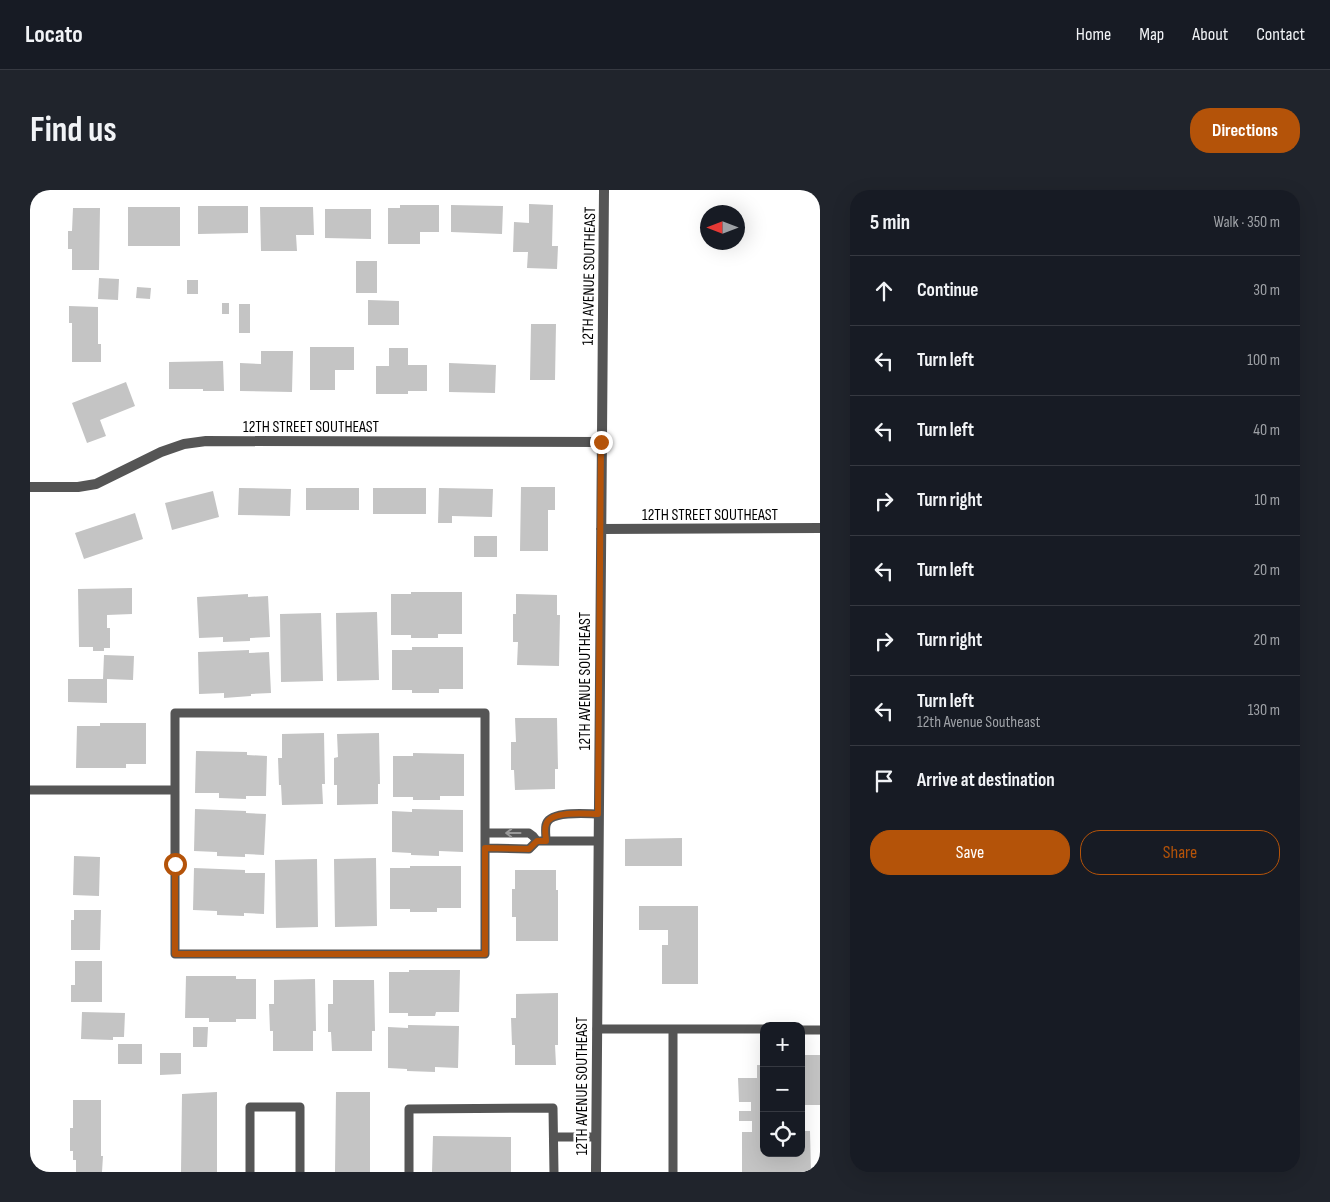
<!DOCTYPE html>
<html lang="en">
<head>
<meta charset="utf-8">
<style>
	body { margin:0; font-family:"Sofia Sans Condensed",sans-serif; background:#20242c; color:#f1f3f6 }
	.controls { position:absolute; right:15px; bottom:15px; display:grid; overflow:hidden; border-radius:10px; box-shadow:0 5px 20px #0002 }
	.controls button { width:45px; height:45px; display:grid; place-items:center; padding:0; border:0; border-bottom:1px solid #363941; background:#171b24; color:#f1f3f6; font:25px sans-serif }
	.compass { position:absolute; left:670px; top:15px; width:45px; height:45px; border-radius:50%; background:#171b24; box-shadow:0 5px 20px #0002; rotate:270deg }
	.stop { position:absolute; width:15px; height:15px; margin:-11px; border:4px solid #b45309; border-radius:50%; background:#fff }
	.stop.end { background:#b45309; border-color:#fff; box-shadow:0 1px 5px #0008 }
	.list { margin:0; padding:0; list-style:none }
	h2 { display:flex; justify-content:space-between; align-items:center; height:65px; margin:0; padding:0 20px; font-size:21px }
	h2 small { font-size:16px; font-weight:400; color:#9ea1a6 }
	.list li { display:grid; grid-template-columns:32px 1fr auto; gap:15px; align-items:center; box-sizing:border-box; height:70px; padding:0 20px; border-top:1px solid #363941 }
	.list b { display:block; font-size:19px; white-space:nowrap }
	.list p { margin:0; font-size:16px; white-space:nowrap; color:#9ea1a6 }
	.list em { font-size:16px; font-style:normal; color:#9ea1a6 }
	.actions { display:flex; gap:10px; padding:15px 20px }
	.actions a { flex:1; padding:11px 0; border:1px solid #b45309; border-radius:20px; text-align:center; font-size:18px; color:#b45309 }
	.actions .main { background:#b45309; color:#fff }
	.icon { flex:none; width:28px; height:28px; fill:none; stroke:currentColor; stroke-width:2; stroke-linecap:round; stroke-linejoin:round }
	.map { position:relative; flex:none; width:790px; height:982px; overflow:hidden; border-radius:20px }
	header { display:flex; align-items:center; gap:30px; box-sizing:border-box; height:70px; padding:0 25px; background:#171b24; border-bottom:1px solid #363941 }
	header strong { font-size:24px }
	nav { display:flex; gap:28px; margin-inline-start:auto; font-size:18px }
	.intro { display:flex; align-items:center; justify-content:space-between; box-sizing:border-box; height:120px; padding:0 30px }
	h1 { margin:0; font-size:35px }
	.button { padding:12px 22px; border-radius:20px; background:#b45309; color:#fff; font-size:18px; font-weight:700 }
	main { display:flex; gap:30px; padding:0 30px }
	aside { flex:1; background:#171b24; border-radius:20px; box-shadow:0 5px 20px #0002 }
	.map>svg:first-child { display:block }
	.building { fill:#c4c4c4 }
	.lines { fill:none; stroke-linecap:round; stroke-linejoin:round }
	.lane { stroke:#555; stroke-width:9 }
	.street { stroke:#555; stroke-width:10 }
	.oneway { stroke:#999 }
	.route { stroke:#b45309; stroke-width:6 }
	.labels { text-anchor:middle; stroke-width:5; stroke-linejoin:round; paint-order:stroke }
	.street-label { font-size:16px; fill:#000; stroke:#fff }
</style>
</head>
<body>
<header>
<strong>Locato</strong>
<nav><a>Home</a><a>Map</a><a>About</a><a>Contact</a></nav>
</header>
<div class="intro"><h1>Find us</h1><a class="button">Directions</a></div>
<main>
<div class="map">
<svg width="790" height="982" viewBox="0 0 790 982">
	<rect width="100%" height="100%" fill="#fff"/>
	<path class="building" d="M499 14 523 15 522 56H528L527 79 497 78 498 62H483L484 32 499 33Z
		M370 15H409V42H390V54H358V18H370Z
		M421 15 473 16 472 44 421 42Z
		M168 16H218V43L168 44Z
		M98 17H150V56H98Z
		M230 17H283L284 45H266L267 61H231Z
		M43 18H70L69 80H42V59H38V41H42Z
		M295 19H341V49L295 48Z
		M326 71H347V103H326Z
		M69 88 89 89 88 110 68 109Z
		M157 90H168V104H157Z
		M107 97 121 98 120 109 106 108Z
		M338 110 369 111V135H338Z
		M192 113H199V124H192Z
		M209 114H220V143H209Z
		M39 116 68 117V154H71V172H42V133H39Z
		M501 134H526L525 190H500Z
		M280 157H324V180H305V200H280Z
		M359 158H378V175H397V201H378V204H346V176H359Z
		M231 161H263L262 202 210 201V173L231 174Z
		M193 171 194 201H173V199H139V172Z
		M419 173 466 175 465 203 419 202Z
		M96 192 105 216 70 230 76 246 57 253 42 213Z
		M491 297H525V320H518V361H490Z
		M209 298 261 299 260 326 208 325Z
		M276 298H329V320H276Z
		M343 298H396V324H343Z
		M409 298 463 299 462 327 422 326V333H408Z
		M183 301 189 327 142 340 135 313Z
		M105 323 113 349 54 369 45 343Z
		M444 346H467V367H444Z
		M102 398V424L77 425V438H80V458H74V461H63V457H49L48 399Z
		M381 402H432V444H408V448H381V445H361V404H381Z
		M218 404V407L238 406 240 447 220 448V451L193 452V447L169 448 167 407Z
		M486 404 527 405V425H530L529 476 487 475 488 452H483V424H486Z
		M347 422 349 490 307 491 306 423Z
		M291 423 293 491 251 492 250 424Z
		M382 457H433V499H409V503H382V500H362V460H382Z
		M219 460V463L239 462 241 503 221 504V506L194 508V503L169 504 168 462Z
		M74 465 104 466 103 490 77 489V513L38 512V489H73Z
		M485 528H527L528 579H525V599L485 600 484 580H481V552H486Z
		M70 533H116V574H96V578H46L47 536H70Z
		M294 543 295 594H292L293 614 252 615 251 595H249L248 568H252V544Z
		M349 543 350 594H348V614L307 615V595H304V568L308 567 307 544Z
		M166 561 217 562V565L237 566 236 606H216V609L189 608V603H165Z
		M383 563 434 564V606H410V610H383V607H363V566H383Z
		M165 619 216 621V623L236 624 234 665 215 664V667L187 666V662L164 661Z
		M382 619 433 620V662L409 661V666L381 665V663L362 662V621L382 622Z
		M652 648V676H595V649Z
		M44 666 70 667 69 706 43 705Z
		M346 668 347 736 305 737 304 669Z
		M287 669 288 737 246 738 245 670Z
		M380 676H431V718H407V722H380V719H360V678H380Z
		M164 678 215 680V683H235L234 724 214 723V726L187 725V721L163 720Z
		M485 680H526V700H528V751H486V727H482V699H485Z
		M609 716H668V794H632V755H638V740H609Z
		M44 720H71L70 760H41V730H44Z
		M45 771H72V812H41V795H45Z
		M379 780H430L429 822H406L405 826H378V823H359V782H379Z
		M156 786H206V789H226V829H206V832H179V828H155Z
		M285 789 286 841H283V861H243V841H240L239 814H244V790Z
		M303 790H344L345 841H342V861H302L301 842H298V814H303Z
		M528 803V855H525L526 875H485V855H482L481 828H486V804Z
		M52 822 95 823 94 847H83V850L51 849Z
		M378 835 429 836 428 878 405 877V882L377 881V879L358 878V837L378 838Z
		M163 837H178L177 857H163Z
		M88 854H112V874H88Z
		M130 863H151V884L130 885Z
		M771 865H790V915H771Z
		M727 875H734V963H771V941H780L781 982H712V942H722V931H709V921H721V912H709L708 888H727Z
		M187 902V982H151L152 904Z
		M306 902H340V982H305Z
		M43 910H71V966H73L72 982H46V970H43V961H40V938H43Z
		M403 946 481 947V982H402Z"/>
	<g class="lines">
		<path class="lane" d="M145 523H455V764H145Z
			M0 600H145
			M455 643H499L503 646 507 651
			M507 651H568
			M516 651C516 646 515 640 516 635 519 620 556 624 568 624
			M455 658 499 659 507 651
			M567 839H734
			M771 840H790
			M524 947H566
			M220 982V917H270V982
			M379 982V919L523 918 524 982
			M643 982V839"/>
		<path class="street" d="M0 297H48L66 294 131 262 154 254 176 251 571 252
			M571 339 790 338
			M566 982 574 0"/>
	</g>
	<defs><path id="oneway-shaft" d="M-6 0H5M1.5-3L5.5 0L1.5 3" fill="none" stroke-width="1.6" stroke-linecap="round" stroke-linejoin="round" transform="scale(1.25)"/></defs>
	<use class="oneway" href="#oneway-shaft" transform="translate(483 643) rotate(180)"/>
	<g class="lines">
		<path class="route" d="M145 674V764H455V658L499 659 507 651H516C516 646 514 640 516 635 519 620 556 624 568 624L571 252"/>
	</g>
	<g class="labels">
		<g class="street-label">
			<text transform="translate(558 86) rotate(-89)" y="6">12TH AVENUE SOUTHEAST</text>
			<text x="281" y="242">12TH STREET SOUTHEAST</text>
			<text x="680" y="330">12TH STREET SOUTHEAST</text>
			<text transform="translate(554 491) rotate(-90)" y="6">12TH AVENUE SOUTHEAST</text>
			<text transform="translate(551 896) rotate(-90)" y="6">12TH AVENUE SOUTHEAST</text>
		</g>
	</g>
</svg>
<div class="controls">
<button>+</button>
<button>−</button>
<button><svg class="icon" aria-label="locate" viewBox="0 0 24 24"><circle cx="12" cy="12" r="6"/><path d="M12 2v4M12 18v4M2 12h4M18 12h4"/></svg></button>
</div>
<svg class="compass" viewBox="-18 -18 36 36"><path d="M0-13l5 13h-10z" fill="#e53935"/><path d="M0 13l5-13h-10z" fill="#9ea1a6"/></svg>
<div class="stop" style="left:145px;top:674px"></div>
<div class="stop end" style="left:571px;top:252px"></div>
</div>
<aside>
<h2>5 min<small>Walk · 350 m</small></h2>
<ul class="list">
<li><svg class="icon" aria-label="ahead" viewBox="0 0 24 24"><path d="M12 20V5M6 11l6-6 6 6"/></svg><div><b>Continue</b></div><em>30 m</em></li>
<li><svg class="icon" aria-label="left" viewBox="0 0 24 24"><path d="M17 20v-9H6M10 6l-5 5 5 5"/></svg><div><b>Turn left</b></div><em>100 m</em></li>
<li><svg class="icon" aria-label="left" viewBox="0 0 24 24"><path d="M17 20v-9H6M10 6l-5 5 5 5"/></svg><div><b>Turn left</b></div><em>40 m</em></li>
<li><svg class="icon" aria-label="right" viewBox="0 0 24 24"><path d="M7 20v-9h11M14 6l5 5-5 5"/></svg><div><b>Turn right</b></div><em>10 m</em></li>
<li><svg class="icon" aria-label="left" viewBox="0 0 24 24"><path d="M17 20v-9H6M10 6l-5 5 5 5"/></svg><div><b>Turn left</b></div><em>20 m</em></li>
<li><svg class="icon" aria-label="right" viewBox="0 0 24 24"><path d="M7 20v-9h11M14 6l5 5-5 5"/></svg><div><b>Turn right</b></div><em>20 m</em></li>
<li><svg class="icon" aria-label="left" viewBox="0 0 24 24"><path d="M17 20v-9H6M10 6l-5 5 5 5"/></svg><div><b>Turn left</b><p>12th Avenue Southeast</p></div><em>130 m</em></li>
<li><svg class="icon" aria-label="arrive" viewBox="0 0 24 24"><path d="M6 21V4h12l-3 4 3 4H6"/></svg><div><b>Arrive at destination</b></div></li>
</ul>
<div class="actions"><a class="main">Save</a><a>Share</a></div>
</aside>
</main>
</body>
</html>
